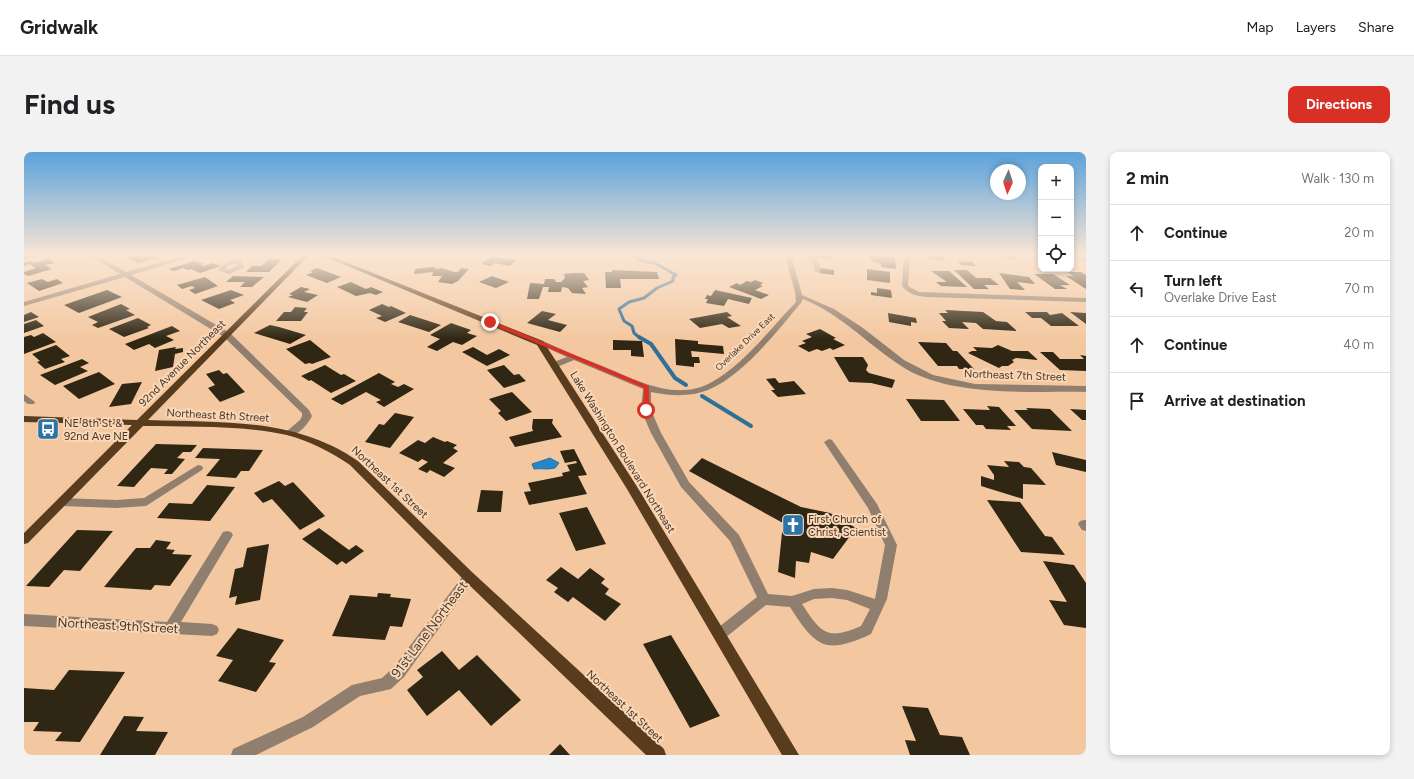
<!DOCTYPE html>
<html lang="en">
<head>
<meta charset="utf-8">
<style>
	body { margin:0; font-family:Figtree,sans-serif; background:#f2f2f2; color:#202124 }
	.controls { position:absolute; right:12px; top:12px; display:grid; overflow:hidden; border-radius:8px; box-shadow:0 2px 6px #0003 }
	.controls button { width:36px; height:36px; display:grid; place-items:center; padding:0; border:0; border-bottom:1px solid #e0e0e0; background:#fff; color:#202124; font:20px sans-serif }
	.compass { position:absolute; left:966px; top:12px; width:36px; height:36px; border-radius:50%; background:#fff; box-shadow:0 2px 6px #0003; rotate:183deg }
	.stop { position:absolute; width:12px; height:12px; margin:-9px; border:3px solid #d93025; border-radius:50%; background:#fff }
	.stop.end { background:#d93025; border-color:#fff; box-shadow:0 1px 4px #0008 }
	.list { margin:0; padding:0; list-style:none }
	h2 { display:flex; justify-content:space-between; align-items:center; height:52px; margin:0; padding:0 16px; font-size:17px }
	h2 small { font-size:13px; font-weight:400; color:#757577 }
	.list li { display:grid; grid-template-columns:26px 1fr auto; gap:12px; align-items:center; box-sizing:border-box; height:56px; padding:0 16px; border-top:1px solid #e0e0e0 }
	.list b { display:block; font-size:15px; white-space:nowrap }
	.list p { margin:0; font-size:13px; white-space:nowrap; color:#757577 }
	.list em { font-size:13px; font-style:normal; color:#757577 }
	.icon { flex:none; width:22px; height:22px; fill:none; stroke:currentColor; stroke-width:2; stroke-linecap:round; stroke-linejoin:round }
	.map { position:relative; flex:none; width:1062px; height:603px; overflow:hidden; border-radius:8px }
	header { display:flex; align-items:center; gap:24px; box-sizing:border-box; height:56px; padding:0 20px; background:#fff; border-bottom:1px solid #e0e0e0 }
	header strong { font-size:19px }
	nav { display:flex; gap:22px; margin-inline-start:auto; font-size:14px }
	.intro { display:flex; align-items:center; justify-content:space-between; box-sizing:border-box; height:96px; padding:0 24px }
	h1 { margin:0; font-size:28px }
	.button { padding:10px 18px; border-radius:8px; background:#d93025; color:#fff; font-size:14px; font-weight:700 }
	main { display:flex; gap:24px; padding:0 24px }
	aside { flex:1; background:#fff; border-radius:8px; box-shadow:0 2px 6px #0003 }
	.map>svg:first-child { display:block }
	.water { fill:#2587c9; stroke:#306f98 }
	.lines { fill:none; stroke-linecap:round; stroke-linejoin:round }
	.stream-far1 { stroke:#306f98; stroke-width:3 }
	.stream { stroke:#306f98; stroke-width:4 }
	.building { fill:#2f2614 }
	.minor { fill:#907e6e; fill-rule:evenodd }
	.major { fill:#593b1d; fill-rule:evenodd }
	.route { fill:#d93025 }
	.labels { text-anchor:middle; stroke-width:4; stroke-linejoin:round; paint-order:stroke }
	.far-street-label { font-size:9px; fill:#483627; stroke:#fad7b7 }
	.street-label { font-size:11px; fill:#483627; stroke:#fad7b7 }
	.poi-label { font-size:11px; fill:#483627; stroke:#fad7b7; text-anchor:start }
	.near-street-label { font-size:13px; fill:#483627; stroke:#fad7b7 }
</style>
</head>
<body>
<header>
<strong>Gridwalk</strong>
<nav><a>Map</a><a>Layers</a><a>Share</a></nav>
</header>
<div class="intro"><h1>Find us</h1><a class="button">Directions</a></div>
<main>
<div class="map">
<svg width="1062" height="603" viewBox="0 0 1062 603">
	<rect width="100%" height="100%" fill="#f3c8a0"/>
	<path class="water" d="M526 306 535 311 531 316C524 318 518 316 510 317L508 312Z"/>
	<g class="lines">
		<path class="stream-far1" d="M608 103 618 109 631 111 652 123 649 125V129L633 136 620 146 605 150 595 157 600 169 608 174 610 181 616 186"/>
		<path class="stream" d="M615 185 627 192 651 226 662 233
			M678 244 727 274"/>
	</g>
	<path class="building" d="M0 103H16L0 107Z
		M100 103H128L134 106 114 111Z
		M791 103H808L807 107 790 105Z
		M846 103 871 105 872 117 857 115V112L846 108Z
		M904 103H919L921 109 905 107Z
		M976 103H989L993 107 979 106Z
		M468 104 493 108 486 114 470 111 467 114 457 112Z
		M25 107 31 111 21 113 28 117 4 124 0 122V120L12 116 5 112 0 114V111L6 109 10 111Z
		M245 107H258L245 120H222L228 114H237Z
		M170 109 180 112 176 113 179 114 189 111 197 114 176 121 167 117 164 118 159 116 150 119 145 117Z
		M934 109 948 110 952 114 937 113Z
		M407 115H411V117L418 116 430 120H434L437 116 445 117 434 129 428 132 414 130 418 124H408L409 120 390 122 391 117Z
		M293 116 317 125 303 131 282 123 289 120 286 119Z
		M796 116 810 118V123L795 121Z
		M843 117 866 120V131L843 128Z
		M588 118 633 120 635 127H596L597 136H582L581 120H588Z
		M930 118H943L952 126H966L975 133H960L965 137H950Z
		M907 119H925L943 135 917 134 912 130H923Z
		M1043 120H1057L1062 123V137L1042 124H1050Z
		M548 121H560L565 128 559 129 564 135 558 136 562 142 548 141 544 136 538 135 537 140H524L525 135H519L515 147H503L506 131 520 132 521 127H530L532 130H537L541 126 540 122Z
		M975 121 1005 125 1011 132 993 130 1001 138 986 137Z
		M1010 122H1029L1046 133H1036L1043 137H1031Z
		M209 124 240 125 228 135H216L221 130H202Z
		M468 124 485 130 472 136 455 130Z
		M181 125 194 134 171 142 165 138 171 136 168 134 158 137 153 133Z
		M18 127 24 130 33 127 39 131 15 139 3 131Z
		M731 128 739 131 736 133 739 134 731 138 745 143 737 147 705 135 713 131 716 133 723 129 727 130Z
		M327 130 342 137 347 135 359 140 352 143 346 141 332 144 313 135Z
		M277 135 286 137 280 140 294 143 283 150 264 145 269 143 265 142Z
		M853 136 867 138 868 146 847 143V140L853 141Z
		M83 138 98 145 55 161 40 153Z
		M207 138 220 143 206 148 211 151 195 157 177 148Z
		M691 138 728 146 725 152 704 147 700 154 682 151 684 147H681L683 143 687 144Z
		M97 152 106 157 102 158 111 163 74 176 68 173 74 170 64 165Z
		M358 152 365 155 367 154 382 161 361 170 352 166 358 164 345 158Z
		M271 155 283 156 280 160H284L277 169H252L260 160H267Z
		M921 158 959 160 972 169 983 170 993 179 959 177 952 171 938 170 945 177 925 176 918 169H922L915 161H924Z
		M518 159 532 162 524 168 543 173 536 180 503 171Z
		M7 160 15 165 0 170V163Z
		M703 160 708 164 703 165 717 174 705 176 698 172 676 176 665 167Z
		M1001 160H1023L1026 163 1038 161 1055 174H1027L1017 166H1008Z
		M1046 160 1062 161V172Z
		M864 161 892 166 893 171 887 170V174L865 170Z
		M386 163 417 173 405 180 374 170Z
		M114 166 127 173 123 175 125 176 100 185 85 177Z
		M12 168 20 174 0 181V172Z
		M427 171 447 178 443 181 453 184 438 193 429 190 413 199 403 195 416 187 406 183Z
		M246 173 255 175 282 183 266 192 230 181Z
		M148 174 156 179 142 184 150 188 131 196 125 192 110 198 101 192Z
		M796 177 812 186 809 187 821 193 809 198 806 196 798 199 793 197 785 200 774 194 782 191 778 189 788 185 782 182Z
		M19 181 32 190 0 202V185L7 183 10 185Z
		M651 187 674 189V192L699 194 700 202 667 199 668 205H675L676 211H670V215L652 213Z
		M286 188 307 205 288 212 286 211 281 212 262 197Z
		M589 188 618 189 620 205 607 204V198H589Z
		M894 190 922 191 929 199H933L950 217H935L933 214H914Z
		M32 193 46 204 37 207 41 210 21 217 13 210 16 209 8 202Z
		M974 193 988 199H1004L1014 208 992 206 988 208 990 210 984 214H978L975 216 944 201 948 199H953L949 195 968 196Z
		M152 195 151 197 159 196V200L151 202 149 215 131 219 135 198Z
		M449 195 463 203 475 197 486 203 463 214 438 200Z
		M1016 200H1029L1036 207H1060L1056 203 1062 204V219L1036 218Z
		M810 205H839L844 213 842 218 845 221 871 228 868 236 847 231 825 230Z
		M58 207 65 211 56 215 64 219 31 233 16 223Z
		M301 213 317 223 320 222 332 229 307 241 287 228 285 229 277 224Z
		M480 213 490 223 495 222 502 229 480 236 463 218Z
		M195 218 199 222 203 221 221 240 196 250 184 236 191 233 182 222Z
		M75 220 91 232 55 247 39 234Z
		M355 221 371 230 367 232 374 235 380 232 390 237 360 255 352 250 357 248 342 240 318 253 307 247Z
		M751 226 755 231 770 229 782 242 754 245 747 238H751L742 227Z
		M118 230 107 252 85 255 98 232Z
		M488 240 508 260 482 269 474 261 477 259 465 247Z
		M882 247 920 248 936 269H897Z
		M963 254 975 255 992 274H983L987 278 962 277 959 273H952L939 257 966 258Z
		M1002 256 1026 257 1048 279 1008 277 990 258H1004Z
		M1046 257 1062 258V268H1058Z
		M371 261 390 265 366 296 341 290 355 272 360 273Z
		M509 267H529L528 271 538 285 491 295 485 285 509 279 508 276Z
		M409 285 421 290 423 289 433 293 429 296 434 299 419 311 431 316 420 325 406 318 403 321 394 317 404 310 398 307 394 310 375 301 394 288 401 291Z
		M132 292 173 293 167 300H159L153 306 161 307 148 322H140L144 317 127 316 110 335 93 334Z
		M179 296 239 298 225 319H217L212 326 182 324 196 307 171 306Z
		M550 297 563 323 554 324 563 342 505 353 500 340 507 339 504 331 539 324 538 321 546 319 543 313 553 311 552 309 541 311 536 299Z
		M1028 300 1062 308V320L1032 313Z
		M678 306 777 355 806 361 832 376 809 407 787 400 785 411 772 409 771 426 754 420 759 371 665 319Z
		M980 309 995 310 1000 315 1007 316 1022 333 999 332V347L957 334V324L970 328V323L963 313 985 315Z
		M255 329 261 334 269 330 301 364 276 378 248 347 239 351 230 341Z
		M183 333 211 335 186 369 133 366 145 351 168 352Z
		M457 338 479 339 477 360H453Z
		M963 348 996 350 1021 384 1028 385 1041 403 997 400Z
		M563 355 582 392 552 399 535 361Z
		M295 376 325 398 332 393 340 399 322 412 318 409 313 413 278 387Z
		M53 378 89 379 56 419 40 418 25 435 2 434Z
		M132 388 147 390 142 397 151 398 148 402 168 403 146 434 131 433 127 438 80 435 112 396H126Z
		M245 392 236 448 211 453 213 444 205 446 211 417 219 415 223 396Z
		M1019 409 1050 413 1062 431V476L1040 473 1025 448 1043 450Z
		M537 415 554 427 566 416 581 427 577 431 585 437 581 442 597 452 581 469 549 445 544 450 530 440 534 436 522 428Z
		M354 441 367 442 366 445 387 447 378 475 366 474 361 488 308 484 326 443 353 445Z
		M214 476 260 488 245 510 252 511 232 540 194 529 209 508 192 504Z
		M647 483 696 564 666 576 619 492Z
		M418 499 435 518 453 503 497 548 467 574 435 538 403 564 383 538 399 525 393 518Z
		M45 518 101 520 56 590 31 589 38 580 9 579 15 570H0V536L30 538Z
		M878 554 904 556 916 583 938 585 946 603H886L881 588 892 589Z
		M100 564 120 565 112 579 144 580 131 603H76Z
		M536 592 546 603H525Z"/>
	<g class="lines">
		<path class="minor" d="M66 103H72L102 120 163 103H171L170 104 107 123 206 181 285 258 288 264C284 272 273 286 263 283L261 281 263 279 276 268 278 264V261L200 185 101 125 0 154V150L96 122Z
			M761 103H767L778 143 810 157 839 176 880 208 909 223 951 232 1062 234V240C1007 239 930 245 882 217 846 195 819 163 779 147L777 151C753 179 719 224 684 238 667 245 645 244 627 240V258L637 281 665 330 715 383 744 442 768 444 790 437 808 436 823 438 851 447 861 393 844 356 800 290 805 287 808 288 853 352 873 393 863 447 847 482C802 503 792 496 766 455L742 453 701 486 696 488 691 486 689 482 691 478 733 445 706 389 657 335 627 281 617 258 619 237 550 208 533 215H527L526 213 527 211 543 205 512 191 516 189H519C539 198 560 207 581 215 614 229 653 250 688 230 720 212 747 176 772 150L771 140ZM808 446 823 448 846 457 837 474C803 489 797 481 778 452L790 447Z
			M783 103H789L796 113 795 120H791L790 113Z
			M880 103H886L884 134 895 140 1062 146V150L903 145C893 144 884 142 878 134Z
			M1049 103H1055L1062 106V111Z
			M211 107 216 108 220 115 219 116 205 122 194 118 201 111ZM212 111 214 114 204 118 201 117 205 113Z
			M0 242 11 250 10 252H4L0 249Z
			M174 313 178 314 179 316 178 318 122 354 92 356 38 354 34 353 33 350 34 347 38 346 92 348 120 346Z
			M1060 368H1062V379L1058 378 1054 372 1056 369Z
			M203 379 207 380 209 383 157 470 188 472 193 474 195 478 193 482 188 484 0 474V462L143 470 199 380Z
			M445 420 449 421 451 425 449 429 380 525 367 537 336 544 289 575 232 603H207L209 597 279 565 328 533 358 526 370 515 441 421Z"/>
		<path class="major" d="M279 103H285L124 268C198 271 270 265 334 309L449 421 640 597 642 603H622L441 429 326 313C307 300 286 289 263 283 219 273 164 275 119 274L4 391 0 392V381L108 273 0 270V264L113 268Z
			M297 103H304L519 189 612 333 775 603H758L603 337 513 193Z"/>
	</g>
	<linearGradient id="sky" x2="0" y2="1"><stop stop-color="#5aa2dc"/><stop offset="0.55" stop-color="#fae6d4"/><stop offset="1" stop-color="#fae6d4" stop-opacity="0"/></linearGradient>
	<rect width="1062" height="187" fill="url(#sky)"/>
	<path class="route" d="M464 169H468L625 234V258L622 260 619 258 620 236 464 171Z"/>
	<defs>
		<g id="bus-square" transform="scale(1.15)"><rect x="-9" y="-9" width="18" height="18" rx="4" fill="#2b74a7" stroke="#fad7b7"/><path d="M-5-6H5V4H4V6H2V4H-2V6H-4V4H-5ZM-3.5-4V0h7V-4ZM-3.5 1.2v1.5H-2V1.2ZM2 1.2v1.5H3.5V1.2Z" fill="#fff"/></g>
		<g id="church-square" transform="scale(1.15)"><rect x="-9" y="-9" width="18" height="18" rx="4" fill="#2b74a7" stroke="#fad7b7"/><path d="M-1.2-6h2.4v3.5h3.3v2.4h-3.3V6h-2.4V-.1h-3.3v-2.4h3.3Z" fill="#fff"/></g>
	</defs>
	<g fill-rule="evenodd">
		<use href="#bus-square" x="24" y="277"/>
		<use href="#church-square" x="769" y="373"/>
	</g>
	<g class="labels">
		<g class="far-street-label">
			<text transform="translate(721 190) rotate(-44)" y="3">Overlake Drive East</text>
		</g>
		<g class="street-label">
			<text transform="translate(158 211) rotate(-45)" y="4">92nd Avenue Northeast</text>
			<text transform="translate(991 223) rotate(2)" y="4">Northeast 7th Street</text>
			<text transform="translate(194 263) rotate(3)" y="4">Northeast 8th Street</text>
			<text transform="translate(599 300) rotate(58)" y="4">Lake Washington Boulevard Northeast</text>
			<text transform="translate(366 330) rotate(43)" y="4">Northeast 1st Street</text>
			<text transform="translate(601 554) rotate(43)" y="4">Northeast 1st Street</text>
		</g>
		<g class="poi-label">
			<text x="40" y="275">NE 8th St &amp;<tspan x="40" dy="13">92nd Ave NE</tspan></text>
			<text x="784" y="371">First Church of<tspan x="784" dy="13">Christ, Scientist</tspan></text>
		</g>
		<g class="near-street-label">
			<text transform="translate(94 473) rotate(3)" y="5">Northeast 9th Street</text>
			<text transform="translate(405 477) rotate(-53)" y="5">91st Lane Northeast</text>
		</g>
	</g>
</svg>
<div class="controls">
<button>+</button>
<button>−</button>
<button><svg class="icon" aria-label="locate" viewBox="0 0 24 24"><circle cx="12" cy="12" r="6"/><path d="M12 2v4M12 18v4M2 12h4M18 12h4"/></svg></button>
</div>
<svg class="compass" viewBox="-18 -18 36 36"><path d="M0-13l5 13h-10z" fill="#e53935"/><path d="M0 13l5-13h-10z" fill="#757577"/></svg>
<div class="stop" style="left:622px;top:258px"></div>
<div class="stop end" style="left:466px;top:170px"></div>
</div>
<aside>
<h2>2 min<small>Walk · 130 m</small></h2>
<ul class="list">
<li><svg class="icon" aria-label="ahead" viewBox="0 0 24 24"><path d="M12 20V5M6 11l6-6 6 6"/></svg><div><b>Continue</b></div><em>20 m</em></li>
<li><svg class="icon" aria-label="left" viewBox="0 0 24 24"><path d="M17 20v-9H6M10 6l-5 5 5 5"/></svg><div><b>Turn left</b><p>Overlake Drive East</p></div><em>70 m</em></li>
<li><svg class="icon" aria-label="ahead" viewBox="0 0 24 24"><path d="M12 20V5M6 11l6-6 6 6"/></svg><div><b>Continue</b></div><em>40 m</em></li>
<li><svg class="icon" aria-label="arrive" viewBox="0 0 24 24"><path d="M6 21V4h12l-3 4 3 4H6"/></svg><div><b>Arrive at destination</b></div></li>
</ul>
</aside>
</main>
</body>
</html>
